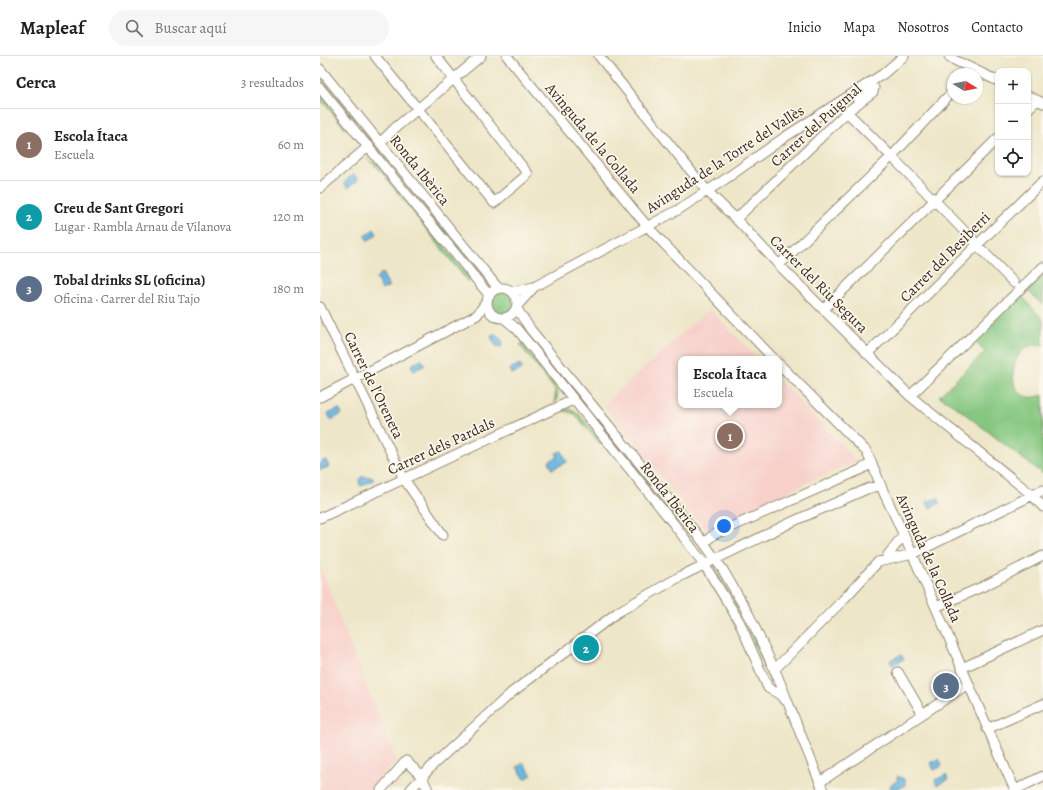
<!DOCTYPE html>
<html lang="es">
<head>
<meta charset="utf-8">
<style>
	body { margin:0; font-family:Alegreya,serif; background:#f6f6f6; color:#222 }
	.controls { position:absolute; right:12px; top:12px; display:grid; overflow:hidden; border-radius:8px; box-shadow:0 1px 3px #0004 }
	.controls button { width:36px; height:36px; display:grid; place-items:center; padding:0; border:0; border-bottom:1px solid #e0e0e0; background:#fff; color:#222; font:20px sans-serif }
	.compass { position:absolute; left:627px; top:12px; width:36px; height:36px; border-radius:50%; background:#fff; box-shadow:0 1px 3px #0004; rotate:100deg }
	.you { position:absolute; left:404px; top:470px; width:14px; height:14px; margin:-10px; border:3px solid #fff; border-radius:50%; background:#1a73e8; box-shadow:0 0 0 6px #1a73e833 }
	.badge { display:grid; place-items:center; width:26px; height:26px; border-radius:50%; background:#0b8043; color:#fff; font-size:13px; font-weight:700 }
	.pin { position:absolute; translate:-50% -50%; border:2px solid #fff; box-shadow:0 1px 4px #0006 }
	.popup { position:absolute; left:358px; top:300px; width:104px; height:52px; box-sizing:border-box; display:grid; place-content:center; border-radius:8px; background:#fff; filter:drop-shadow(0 1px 3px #0005); font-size:13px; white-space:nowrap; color:#767676 }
	.popup b { font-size:15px; color:#222 }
	.popup::after { content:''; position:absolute; left:50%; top:100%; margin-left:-8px; border:8px solid transparent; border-top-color:#fff }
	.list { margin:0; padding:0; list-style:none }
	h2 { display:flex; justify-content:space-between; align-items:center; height:52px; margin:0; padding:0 16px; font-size:17px }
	h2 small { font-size:13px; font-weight:400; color:#767676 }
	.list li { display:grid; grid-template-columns:26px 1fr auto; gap:12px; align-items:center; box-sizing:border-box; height:72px; padding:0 16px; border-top:1px solid #e0e0e0 }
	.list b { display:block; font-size:15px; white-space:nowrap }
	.list p { margin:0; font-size:13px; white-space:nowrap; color:#767676 }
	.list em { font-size:13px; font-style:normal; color:#767676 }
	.icon { flex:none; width:22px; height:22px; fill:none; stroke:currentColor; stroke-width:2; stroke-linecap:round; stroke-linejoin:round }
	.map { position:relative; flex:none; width:723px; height:734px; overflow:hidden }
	header { display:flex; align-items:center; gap:24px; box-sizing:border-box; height:56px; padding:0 20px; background:#fff; border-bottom:1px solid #e0e0e0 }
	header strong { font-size:19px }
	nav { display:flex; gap:22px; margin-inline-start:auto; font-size:14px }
	.search { width:280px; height:36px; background:#f6f6f6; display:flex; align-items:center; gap:10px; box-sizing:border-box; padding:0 14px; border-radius:22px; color:#767676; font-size:15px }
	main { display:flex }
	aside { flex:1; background:#fff }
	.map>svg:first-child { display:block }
	.built { fill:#f7d0ca }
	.green { fill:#85c780; stroke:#60784f }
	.water { fill:#6ab8e4; stroke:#527181 }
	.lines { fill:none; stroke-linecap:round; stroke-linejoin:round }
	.street-casing { stroke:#948873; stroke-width:11 }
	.street { stroke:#fff; stroke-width:9 }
	.labels { text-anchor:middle; stroke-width:3.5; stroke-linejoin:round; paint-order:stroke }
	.street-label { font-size:15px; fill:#3b2a1e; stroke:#fbf7ec }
</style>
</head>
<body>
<header>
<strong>Mapleaf</strong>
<div class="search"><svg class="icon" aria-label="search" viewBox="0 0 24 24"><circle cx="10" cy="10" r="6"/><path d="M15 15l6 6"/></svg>Buscar aquí</div>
<nav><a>Inicio</a><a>Mapa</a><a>Nosotros</a><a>Contacto</a></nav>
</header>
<main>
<aside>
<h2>Cerca<small>3 resultados</small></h2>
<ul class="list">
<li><span class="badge" style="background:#8d6e63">1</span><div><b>Escola Ítaca</b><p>Escuela</p></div><em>60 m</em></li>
<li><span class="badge" style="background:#0f9aa8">2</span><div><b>Creu de Sant Gregori</b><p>Lugar · Rambla Arnau de Vilanova</p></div><em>120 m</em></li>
<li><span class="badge" style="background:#5c6f8a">3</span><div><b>Tobal drinks SL (oficina)</b><p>Oficina · Carrer del Riu Tajo</p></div><em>180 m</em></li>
</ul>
</aside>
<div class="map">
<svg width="723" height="734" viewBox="0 0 723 734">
	<rect width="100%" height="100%" fill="#fbf7ec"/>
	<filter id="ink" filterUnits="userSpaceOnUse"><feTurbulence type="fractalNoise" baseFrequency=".025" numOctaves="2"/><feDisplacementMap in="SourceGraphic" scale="8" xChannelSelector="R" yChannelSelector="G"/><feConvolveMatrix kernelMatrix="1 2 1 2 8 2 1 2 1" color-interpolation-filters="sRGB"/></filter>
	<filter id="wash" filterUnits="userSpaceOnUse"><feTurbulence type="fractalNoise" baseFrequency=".012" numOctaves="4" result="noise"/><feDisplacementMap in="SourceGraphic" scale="16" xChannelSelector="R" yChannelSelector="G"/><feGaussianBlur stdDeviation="0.9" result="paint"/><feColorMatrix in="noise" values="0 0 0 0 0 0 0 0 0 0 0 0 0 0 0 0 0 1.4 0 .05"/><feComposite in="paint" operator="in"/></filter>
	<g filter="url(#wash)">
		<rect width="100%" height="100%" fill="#ede6c8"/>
		<path class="built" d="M389 253 438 303H361V349H459V324L537 405 488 426 386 475 283 349Z
			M0 511 76 704 49 734H0Z"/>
		<path class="green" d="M0 19 37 64 34 65 0 23Z
			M0 38 27 72 26 73 0 43Z
			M41 71 159 216 157 218 39 72Z
			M47 103 58 109 151 223 148 226 58 112Z
			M723 218V249L707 234Z
			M186 236C191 240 195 245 192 252 182 272 155 239 186 236Z
			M701 239 723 264V289C689 283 683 340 710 341 714 342 719 340 723 339V418L631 347 619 340 665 296 654 285Z
			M211 280 356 459 354 461 210 281Z
			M202 287 234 328C238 334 239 340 235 347V334L200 289Z
			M248 352 254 354 259 358 282 386 280 388 255 358 241 354Z
			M393 510H394L431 573 453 628 451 629 424 562 393 513Z"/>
		<path class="water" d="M33 118 38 124 28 132 24 127Z
			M54 173 57 178 48 185 45 180Z
			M62 217 69 230 62 234 56 222Z
			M173 278H176L183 286 181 291 176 290 171 281Z
			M102 304 105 309 94 315 91 309Z
			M200 308 202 313 192 318 190 313Z
			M19 353 22 358 11 364 8 358Z
			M242 395 247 406 232 413 229 405 238 401 236 397Z
			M6 404 9 411 0 414V406Z
			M41 421H51L54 423 52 425 48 426 42 430 40 429 39 425Z
			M618 442 620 447 609 452 607 446Z
			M581 599 584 603 572 609 570 604Z
			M619 703 622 710 614 714 611 707Z
			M203 707 212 719 205 723 197 711Z
			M626 719 628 724 617 729 615 724Z
			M578 720 585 724V729L582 731 571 734 570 730 578 724 577 722Z"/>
	</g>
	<g filter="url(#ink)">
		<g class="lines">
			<g class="street-casing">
				<path id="street" d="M55 0 174 147 208 118 116 0
					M187 0 327 170 454 303
					M279 0 387 135 416 163 459 209 590 340 712 439 723 451
					M629 0 630 2 678 25
					M0 13 178 232
					M0 32 169 239
					M708 40 723 47
					M708 53 717 44
					M527 56 567 96
					M61 86 75 72 161 0
					M576 105 611 141
					M0 132 49 90
					M618 148 653 184
					M416 163 527 56 553 36 554 32 536 41
					M660 192 694 227
					M459 209 571 101 633 35
					M167 247a15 15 0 1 1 30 0a15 15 0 1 1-30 0Z
					M193 236 214 231
					M197 250 214 231 358 154 404 124 465 81 563 18 584 0
					M0 251 84 423 123 479
					M197 253 211 274 299 382 384 487 403 514 429 559 457 619 503 734
					M504 253 678 82
					M185 263 197 273 353 467 384 508 419 565 448 632 459 638 465 644
					M547 298 657 189 723 125
					M459 308 546 395C553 409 558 423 564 437 611 534 650 635 695 734
					M590 340 723 211
					M0 341 157 259 167 245
					M0 462 253 344
					M384 487 393 479 540 414 552 407
					M566 503 568 499 584 478
					M616 551 664 530 723 500
					M642 612 723 574
					M454 614 523 544 558 506 593 498 723 434
					M578 616 602 657
					M667 673 723 648
					M500 726 648 628
					M61 734 86 705 102 721 108 734
					M90 734 114 708 191 637 298 556 361 520 474 465 547 433 560 429
					M695 734 723 720"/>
			</g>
			<use href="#street" class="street"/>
		</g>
	</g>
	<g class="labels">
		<g class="street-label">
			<text transform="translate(496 69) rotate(-42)" y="5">Carrer del Puigmal</text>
			<text transform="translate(273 82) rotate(50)" y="5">Avinguda de la Collada</text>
			<text transform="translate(405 103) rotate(-33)" y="5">Avinguda de la Torre del Vallès</text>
			<text transform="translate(100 114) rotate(51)" y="5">Ronda Ibèrica</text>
			<text transform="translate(625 201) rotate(-45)" y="5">Carrer del Besiberri</text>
			<text transform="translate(499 228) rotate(45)" y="5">Carrer del Riu Segura</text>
			<text transform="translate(54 329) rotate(64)" y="5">Carrer de l'Oreneta</text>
			<text transform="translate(121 390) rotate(-25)" y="5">Carrer dels Pardals</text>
			<text transform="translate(350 441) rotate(52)" y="5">Ronda Ibèrica</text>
			<text transform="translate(609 502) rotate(66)" y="5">Avinguda de la Collada</text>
		</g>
	</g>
</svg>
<div class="controls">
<button>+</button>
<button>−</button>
<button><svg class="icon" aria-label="locate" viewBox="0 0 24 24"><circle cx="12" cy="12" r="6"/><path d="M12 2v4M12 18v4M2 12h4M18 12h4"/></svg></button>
</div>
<svg class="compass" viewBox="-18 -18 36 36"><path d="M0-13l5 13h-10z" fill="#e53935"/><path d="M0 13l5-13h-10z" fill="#767676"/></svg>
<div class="you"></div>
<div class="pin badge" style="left:410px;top:380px;background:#8d6e63">1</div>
<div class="popup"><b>Escola Ítaca</b>Escuela</div>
<div class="pin badge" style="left:266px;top:592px;background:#0f9aa8">2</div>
<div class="pin badge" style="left:626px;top:630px;background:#5c6f8a">3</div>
</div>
</main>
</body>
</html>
